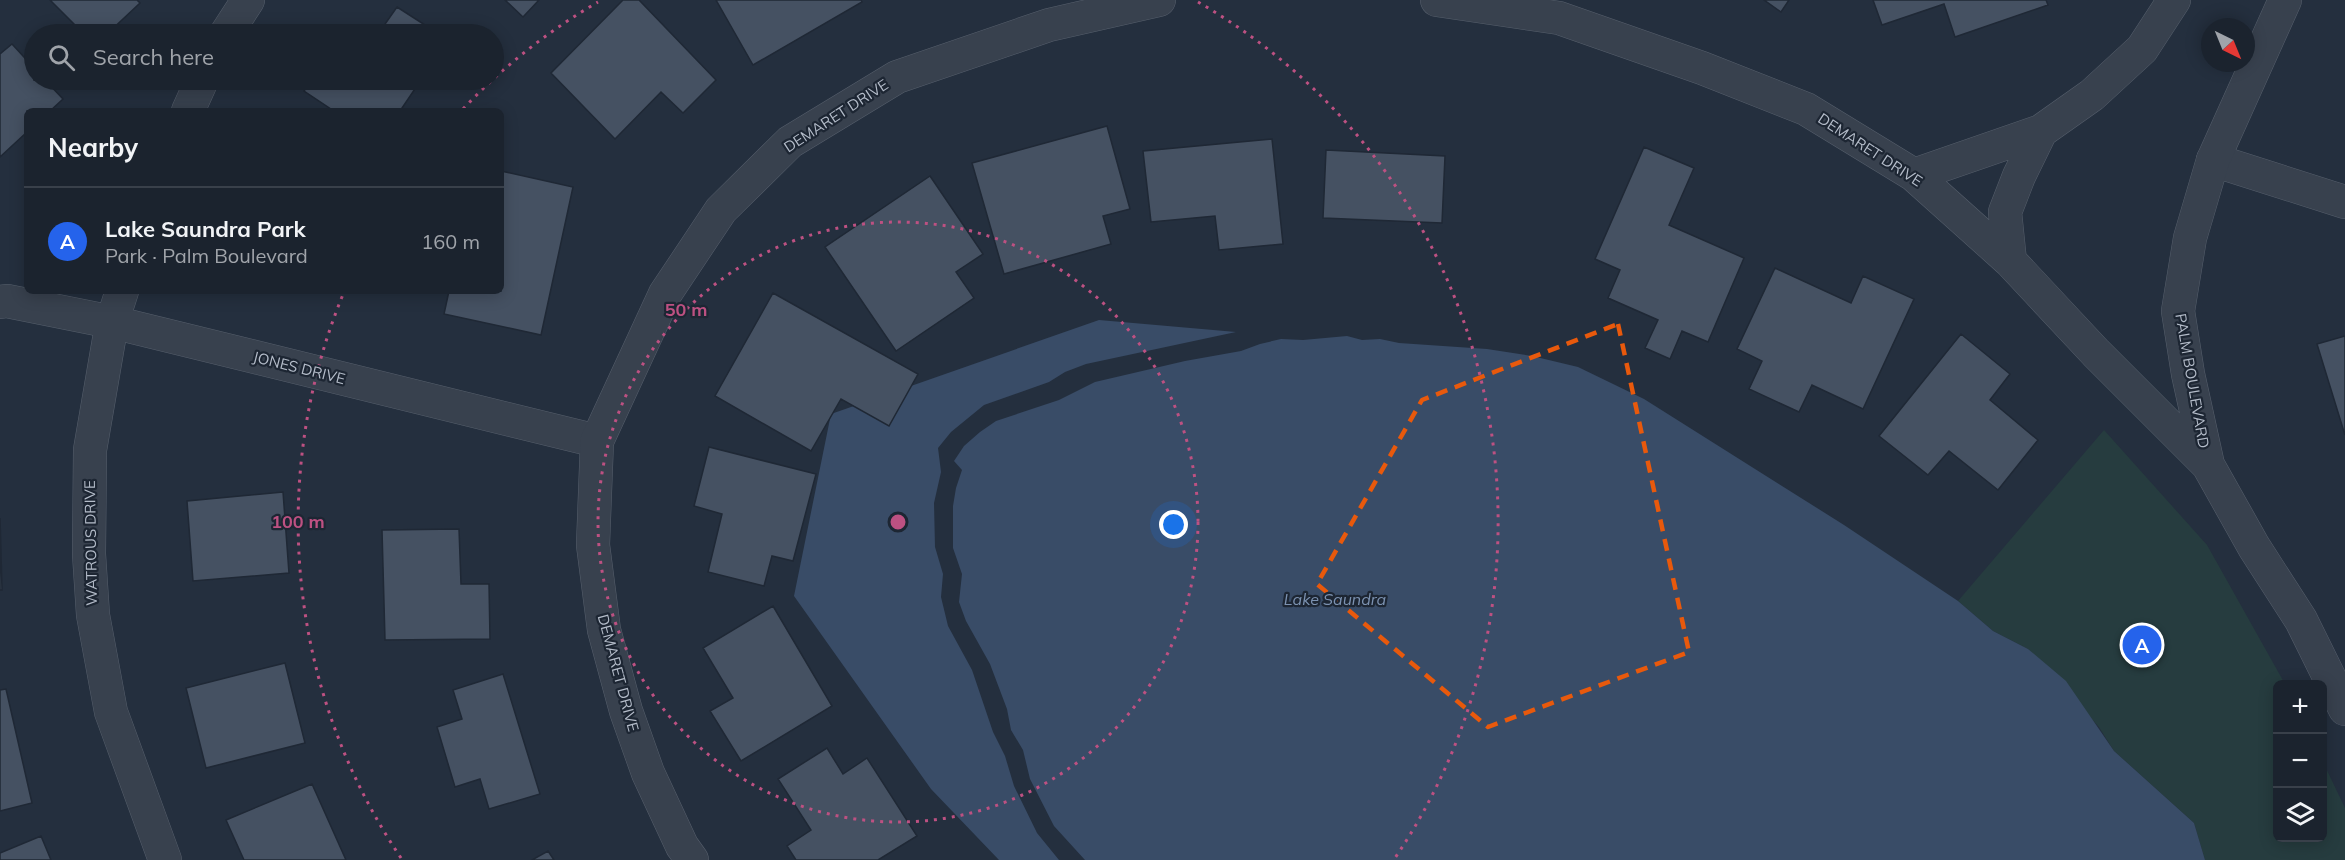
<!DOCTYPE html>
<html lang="en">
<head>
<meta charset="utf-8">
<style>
	body { margin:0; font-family:Mulish,sans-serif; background:#282f3a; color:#f1f3f6 }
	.controls { position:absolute; right:18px; bottom:18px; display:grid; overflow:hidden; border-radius:9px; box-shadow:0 3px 15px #0003 }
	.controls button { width:54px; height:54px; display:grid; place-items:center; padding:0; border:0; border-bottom:2px solid #39404a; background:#1b232e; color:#f1f3f6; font:30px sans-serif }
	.compass { position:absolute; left:2201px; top:18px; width:54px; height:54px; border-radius:50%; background:#1b232e; box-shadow:0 3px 15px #0003; rotate:137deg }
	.you { position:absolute; left:1174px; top:525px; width:21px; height:21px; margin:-15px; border:4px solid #fff; border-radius:50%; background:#1a73e8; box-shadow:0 0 0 9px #1a73e833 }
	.badge { display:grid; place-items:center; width:39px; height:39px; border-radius:50%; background:#2563eb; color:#fff; font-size:20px; font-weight:700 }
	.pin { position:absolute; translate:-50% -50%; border:3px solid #fff; box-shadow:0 2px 6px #0006 }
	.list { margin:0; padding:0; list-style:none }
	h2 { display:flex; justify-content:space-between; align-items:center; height:78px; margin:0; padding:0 24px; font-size:26px }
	h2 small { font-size:20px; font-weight:400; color:#a0a4aa }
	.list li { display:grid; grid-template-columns:39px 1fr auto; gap:18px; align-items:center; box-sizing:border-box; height:108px; padding:0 24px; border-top:2px solid #39404a }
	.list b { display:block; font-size:22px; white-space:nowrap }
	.list p { margin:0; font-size:20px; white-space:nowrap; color:#a0a4aa }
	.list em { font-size:20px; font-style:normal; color:#a0a4aa }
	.icon { flex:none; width:33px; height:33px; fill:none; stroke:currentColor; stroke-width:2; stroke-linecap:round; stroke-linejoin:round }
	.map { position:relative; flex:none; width:2345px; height:860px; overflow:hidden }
	.search { position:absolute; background:#1b232e; box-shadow:0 3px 15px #0003; left:24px; top:24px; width:480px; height:66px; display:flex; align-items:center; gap:15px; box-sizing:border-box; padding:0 21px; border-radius:33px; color:#a0a4aa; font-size:22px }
	.panel { position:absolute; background:#1b232e; box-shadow:0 3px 15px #0003; left:24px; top:108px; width:480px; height:186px; border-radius:9px }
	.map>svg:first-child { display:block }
	.green { fill:#263c3f }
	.water { fill:#394c67 }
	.building { fill:#455162; stroke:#1f2835; stroke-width:1.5 }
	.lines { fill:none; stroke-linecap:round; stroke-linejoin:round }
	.minor-casing { stroke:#565f6c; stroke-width:34 }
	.tertiary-casing { stroke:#565f6c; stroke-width:34 }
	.minor { stroke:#38414e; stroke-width:33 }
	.tertiary { stroke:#38414e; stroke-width:33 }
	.marked { fill:none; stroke:#e8590c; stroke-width:4.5; stroke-dasharray:12 8; stroke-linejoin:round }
	.ring { fill:none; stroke:#bd5182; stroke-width:3; stroke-dasharray:3 6 }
	.labels { text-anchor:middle; stroke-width:4.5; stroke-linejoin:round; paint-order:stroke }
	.street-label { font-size:15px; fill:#b4bcc9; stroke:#1d2633 }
	.water-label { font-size:16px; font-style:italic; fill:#7c92b1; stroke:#1d2633 }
	.centre { fill:#bd5182; stroke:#1d2633; stroke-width:3 }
	.ring-label { font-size:18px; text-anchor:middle; font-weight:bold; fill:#bd5182; stroke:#1d2633; stroke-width:4.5; stroke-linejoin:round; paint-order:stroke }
</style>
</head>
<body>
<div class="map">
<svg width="2345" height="860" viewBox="0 0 2345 860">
	<rect width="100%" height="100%" fill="#242f3e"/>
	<path class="green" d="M2104 430 2207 545 2285 684H2278V838H2322L2323 762 2345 808V860H2205L2194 823 2114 751 2099 727 2028 649 1993 631 1958 601Z"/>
	<path class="water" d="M1099 320 1236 332 1086 364 1065 372 1049 382 984 405 951 432 938 448 941 472 934 503 935 547 943 574 941 597 948 626 972 670 993 732 1005 756 1014 786 1037 833 1059 860H999L931 789 794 596 831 414Z
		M1347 336 1362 340 1380 339 1399 343 1487 349 1532 356 1578 367 1644 399 1844 525 1958 601 1993 631 2028 649 2066 681 2114 751 2194 823 2205 860H1085L1054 826 1030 779 1023 750 1011 730 1007 709 990 664 966 621 959 602 962 574 953 548V506L956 488 962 470 954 461 964 446 980 432 996 421 1059 400 1095 382 1185 361 1241 351 1260 344 1281 339 1303 340Z"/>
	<path class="building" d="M50 0H137L140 3 107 34H84Z
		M505 0H539L523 17Z
		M623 0H639L716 80 683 113 661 92 615 139 551 73Z
		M716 0H861L862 2 753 65Z
		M1764 0H1789L1781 12Z
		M1873 0H2046L2048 5 1955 37 1944 4 1882 25Z
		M397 7 439 34H378Z
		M12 44 34 68V80H45L63 99 50 111H27V132L0 157V54Z
		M312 80H421L400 111H334L304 91Z
		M1107 126 1130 209 1103 216 1111 244 1004 274 972 163Z
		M1272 139 1283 244 1219 250 1215 216 1151 222 1143 151Z
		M1644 147 1694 168 1669 225 1744 258 1708 342 1682 331 1670 359 1645 348 1658 320 1608 298 1620 270 1595 259Z
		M1326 150 1445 156 1442 223 1323 218Z
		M501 171 573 187 541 335 444 314 449 291H501Z
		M930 176 983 254 956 272 974 298 896 351 825 247Z
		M1775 268 1851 303 1863 276 1914 299 1863 409 1812 385 1799 412 1749 389 1762 361 1737 349Z
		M773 293 918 374 889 426 841 399 811 451 715 396Z
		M1961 334 2010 374 1990 400 2038 440 1998 490 1949 451 1928 475 1879 436Z
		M2345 336V435L2317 344Z
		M709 447 816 474 793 561 772 556 764 586 708 572 722 514 694 506Z
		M283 492 289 573 193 581 187 501Z
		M0 518 2 590H0Z
		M459 529 461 584H489L490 639 385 640 382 530Z
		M773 606 832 706 741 761 710 711 733 698 703 648Z
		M285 663 305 743 206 768 186 688Z
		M503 674 540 794 489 809 480 779 455 787 437 727 462 719 453 690Z
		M6 689 32 803 0 811V690Z
		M827 748 843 774 867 758 917 836 878 860H796L787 846 811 830 778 779Z
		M312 784 346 860H244L226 820Z
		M41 836 51 860H0V853Z
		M548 851 554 860H532Z"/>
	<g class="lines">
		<g class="minor-casing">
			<path id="minor" d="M226 34 248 0
				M188 111 202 80
				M2213 160 2345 202
				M122 291 112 322 90 450 89 554 93 615 111 712 165 860
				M0 302 7 301 112 322 597 441"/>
		</g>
		<g class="tertiary-casing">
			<path id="tertiary" d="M1437 0 1559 18 1702 68 1806 109 1914 175 2010 261 2096 353 2208 465
				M2285 0 2213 160 2190 238 2178 311 2188 374 2208 465 2254 547 2301 620 2345 709
				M1914 175 2041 131
				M2010 261 2005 212 2019 176 2041 131 2092 95 2142 49 2174 0
				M692 860 682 846 648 773 626 711 604 630 593 545 597 441 665 294 721 210 790 142 897 77 1049 25 1159 0"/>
		</g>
		<use href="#minor" class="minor"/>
		<use href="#tertiary" class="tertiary"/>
	</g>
	<path class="marked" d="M1618 324 1689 652 1488 727 1317 584 1422 400Z"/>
	<g class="ring">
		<circle cx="898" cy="522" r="300"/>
		<path d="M401 858A600 600 0 0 1 344 292M463 109A600 600 0 0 1 598 2M1198 2A600 600 0 0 1 1395 858"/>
	</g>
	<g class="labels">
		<g class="street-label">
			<text transform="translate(836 116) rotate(-33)" y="5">DEMARET DRIVE</text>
			<text transform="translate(1870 150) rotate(33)" y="5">DEMARET DRIVE</text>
			<text transform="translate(299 368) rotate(14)" y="5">JONES DRIVE</text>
			<text transform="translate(2192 381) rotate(80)" y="5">PALM BOULEVARD</text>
			<text transform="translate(91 543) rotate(-91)" y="5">WATROUS DRIVE</text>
			<text transform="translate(618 673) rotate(75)" y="5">DEMARET DRIVE</text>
		</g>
		<g class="water-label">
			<text x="1335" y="605">Lake Saundra</text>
		</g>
	</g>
	<circle cx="898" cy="522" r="9" class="centre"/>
	<g class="ring-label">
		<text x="686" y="316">50 m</text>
		<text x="298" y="528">100 m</text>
	</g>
</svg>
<div class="controls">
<button>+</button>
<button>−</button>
<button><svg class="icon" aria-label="layers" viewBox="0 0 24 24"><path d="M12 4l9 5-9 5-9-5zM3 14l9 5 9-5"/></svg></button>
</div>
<svg class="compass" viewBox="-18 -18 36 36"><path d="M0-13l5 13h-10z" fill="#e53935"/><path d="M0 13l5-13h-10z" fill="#a0a4aa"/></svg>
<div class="you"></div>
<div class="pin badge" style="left:2142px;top:645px">A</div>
<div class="search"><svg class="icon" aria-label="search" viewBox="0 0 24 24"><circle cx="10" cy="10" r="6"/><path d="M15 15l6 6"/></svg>Search here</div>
<section class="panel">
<h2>Nearby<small></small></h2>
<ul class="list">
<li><span class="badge">A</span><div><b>Lake Saundra Park</b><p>Park · Palm Boulevard</p></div><em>160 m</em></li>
</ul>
</section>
</div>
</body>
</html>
